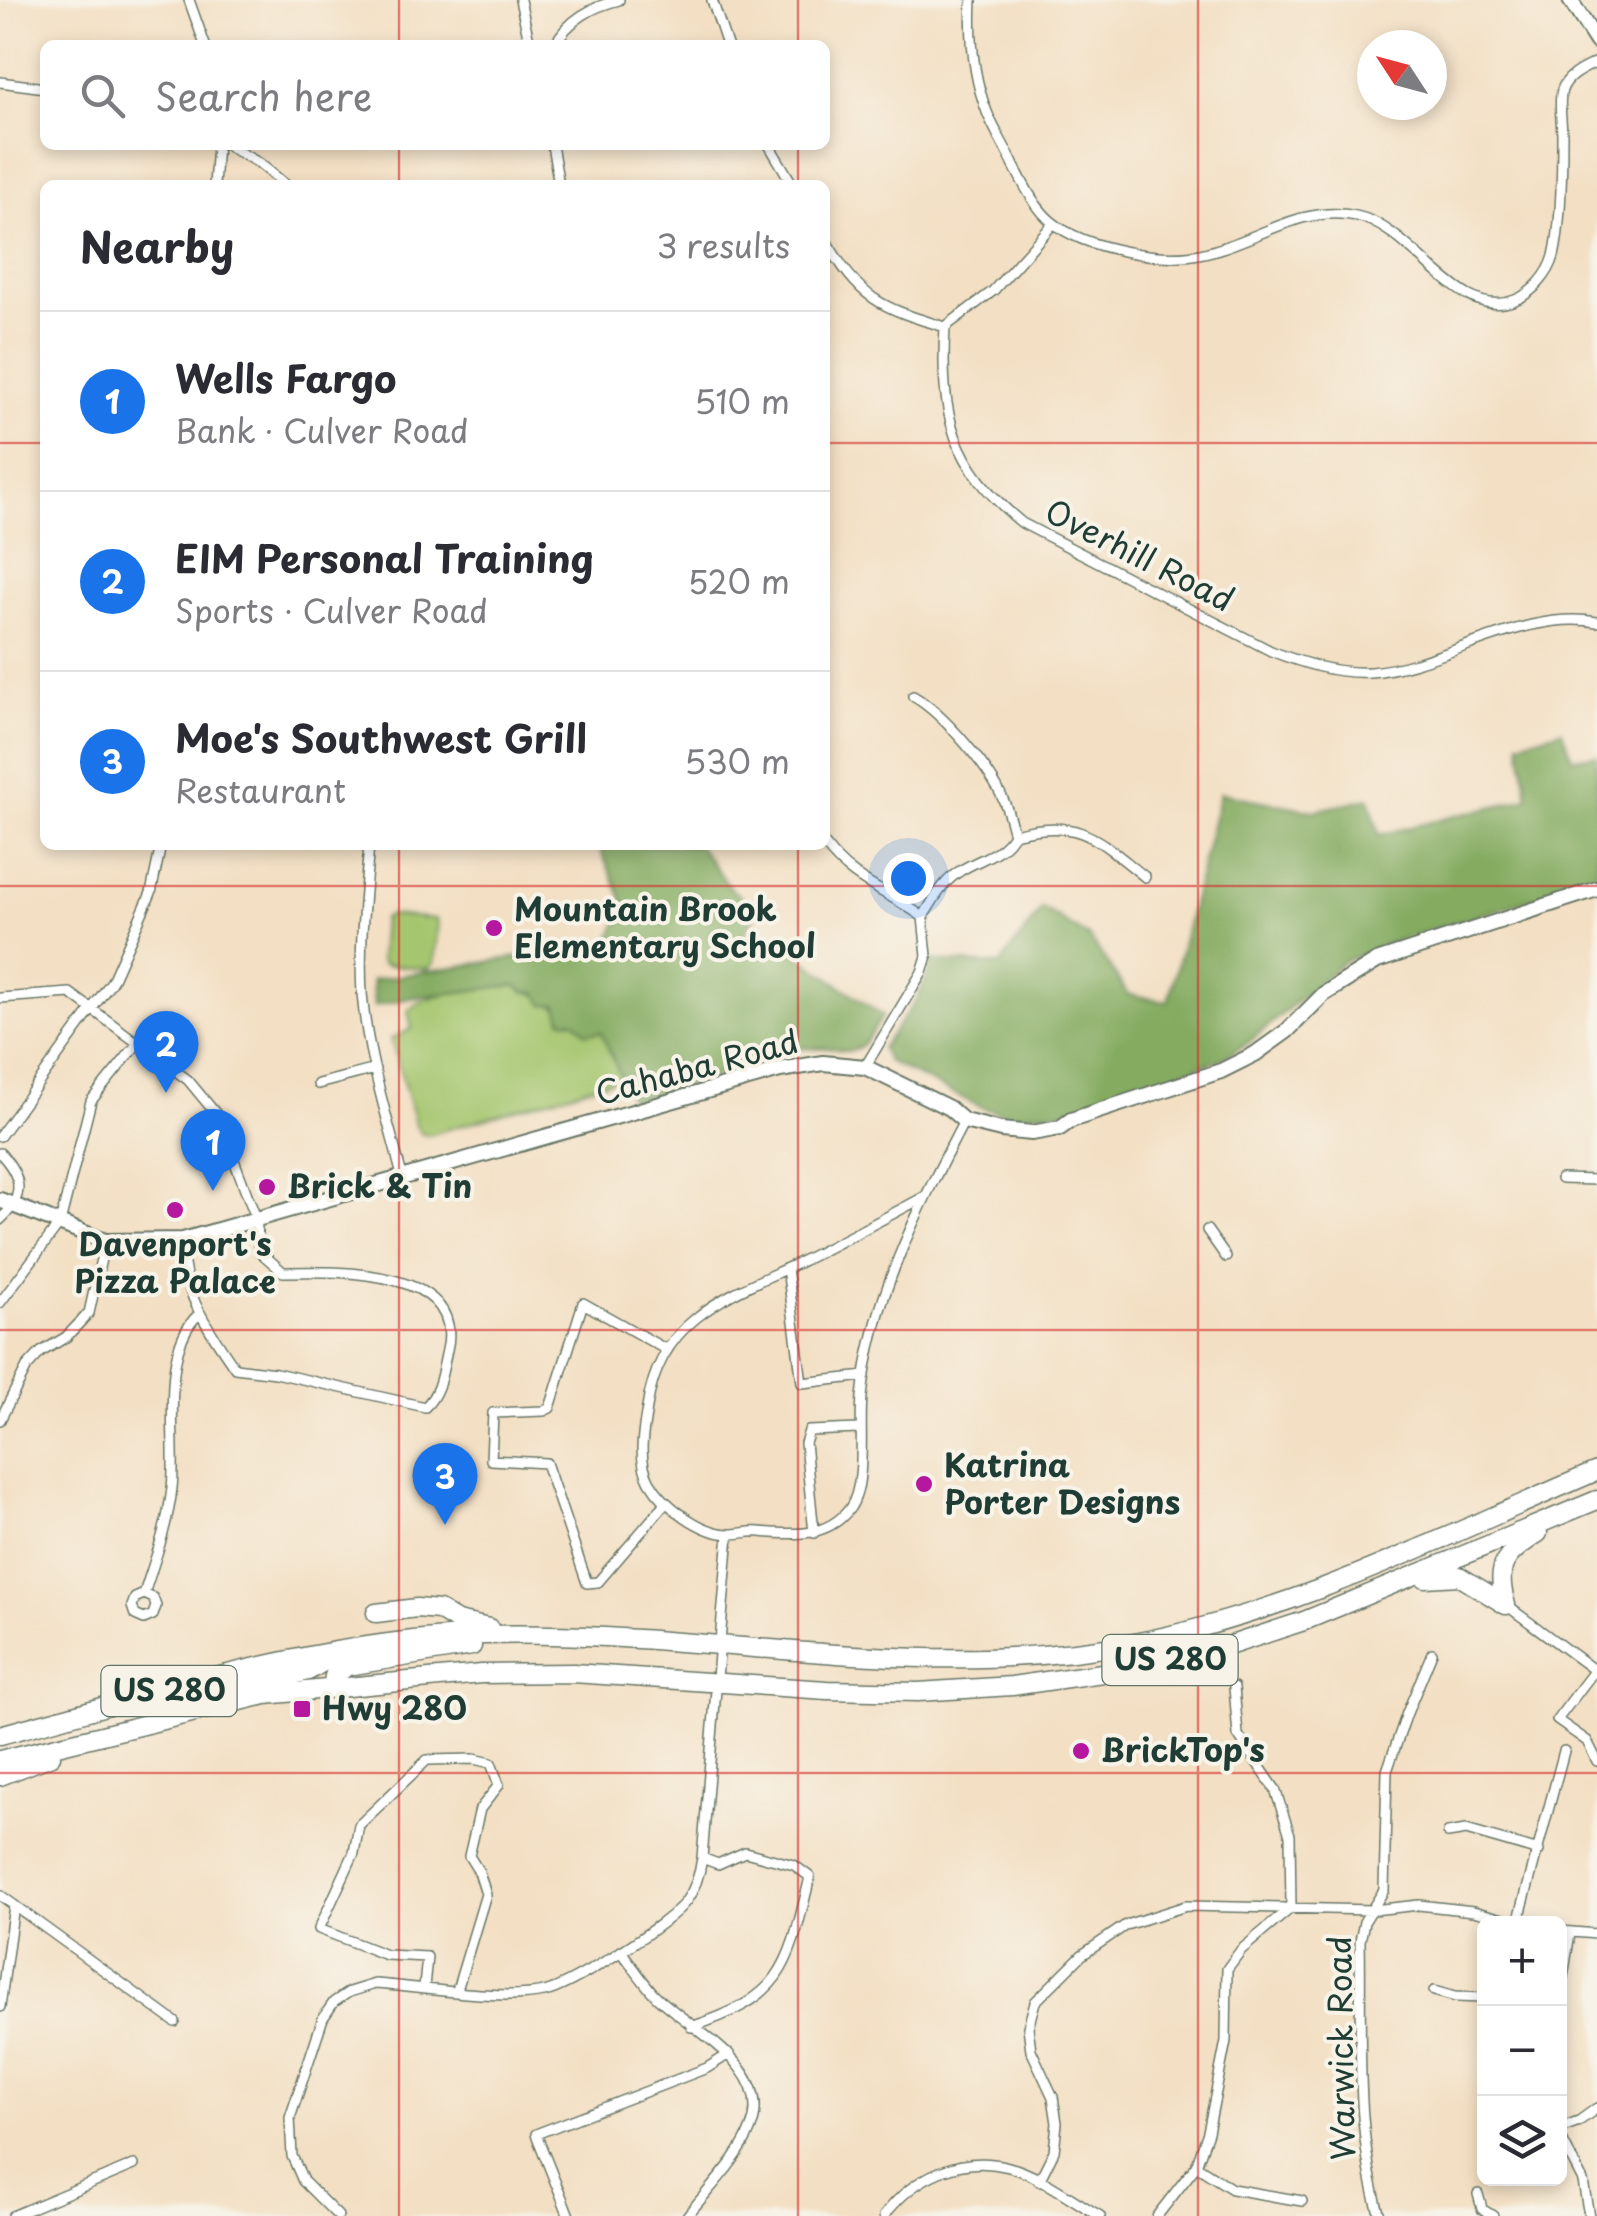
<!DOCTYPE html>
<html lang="en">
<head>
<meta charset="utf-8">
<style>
	body { margin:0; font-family:"Playpen Sans",sans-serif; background:#f7f7f7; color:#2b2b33 }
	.controls { position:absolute; right:30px; bottom:30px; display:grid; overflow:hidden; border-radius:15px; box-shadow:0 5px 15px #0003 }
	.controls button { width:90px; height:90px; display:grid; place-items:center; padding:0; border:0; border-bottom:2px solid #e1e1e2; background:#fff; color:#2b2b33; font:50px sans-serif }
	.compass { position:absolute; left:1357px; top:30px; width:90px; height:90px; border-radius:50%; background:#fff; box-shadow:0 5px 15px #0003; rotate:306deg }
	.you { position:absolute; left:908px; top:878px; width:35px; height:35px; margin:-25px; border:8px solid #fff; border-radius:50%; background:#1a73e8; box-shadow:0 0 0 15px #1a73e833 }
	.badge { display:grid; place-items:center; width:65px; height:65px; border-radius:50%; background:#1a73e8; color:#fff; font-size:32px; font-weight:700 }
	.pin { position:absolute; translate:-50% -82px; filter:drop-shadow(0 2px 5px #0008) }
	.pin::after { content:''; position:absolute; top:52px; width:35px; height:30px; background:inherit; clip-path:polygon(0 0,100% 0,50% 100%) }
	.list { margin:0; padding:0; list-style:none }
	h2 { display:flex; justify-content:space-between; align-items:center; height:130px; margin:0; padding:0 40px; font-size:42px }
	h2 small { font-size:32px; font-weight:400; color:#7c7c81 }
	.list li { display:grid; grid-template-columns:65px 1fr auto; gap:30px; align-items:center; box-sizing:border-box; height:180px; padding:0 40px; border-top:2px solid #e1e1e2 }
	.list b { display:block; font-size:38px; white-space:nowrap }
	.list p { margin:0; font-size:32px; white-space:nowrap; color:#7c7c81 }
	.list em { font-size:32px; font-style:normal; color:#7c7c81 }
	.icon { flex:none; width:55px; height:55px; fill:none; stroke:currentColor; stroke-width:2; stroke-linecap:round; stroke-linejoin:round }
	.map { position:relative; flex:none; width:1597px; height:2216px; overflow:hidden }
	.search { position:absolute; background:#fff; box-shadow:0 5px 15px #0003; left:40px; top:40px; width:790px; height:110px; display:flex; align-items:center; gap:25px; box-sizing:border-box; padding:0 35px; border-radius:15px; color:#7c7c81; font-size:38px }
	.panel { position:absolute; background:#fff; box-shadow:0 5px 15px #0003; left:40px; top:180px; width:790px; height:670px; border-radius:15px }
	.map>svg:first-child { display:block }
	.green { fill:#a5c66e; stroke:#628251; stroke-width:2.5 }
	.forest { fill:#84ab61; stroke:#52744a; stroke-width:2.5 }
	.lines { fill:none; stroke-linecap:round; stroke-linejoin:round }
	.street-casing { stroke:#697666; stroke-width:12 }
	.secondary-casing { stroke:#697666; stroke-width:18 }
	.highway-casing { stroke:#697666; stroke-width:21 }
	.street { stroke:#fff; stroke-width:9 }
	.secondary { stroke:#fff; stroke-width:14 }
	.highway { stroke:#fff; stroke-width:18 }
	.grid { fill:none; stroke:#d62828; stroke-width:2.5; stroke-opacity:0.55 }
	.poi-dot { fill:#b5179e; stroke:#f7f3e8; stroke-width:4 }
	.labels { text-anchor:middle; stroke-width:8; stroke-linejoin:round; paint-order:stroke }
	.shield { fill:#f7f3e8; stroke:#60746a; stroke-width:2.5 }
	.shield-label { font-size:30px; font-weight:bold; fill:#1f3d34 }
	.street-label { font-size:32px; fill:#1f3d34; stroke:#f7f3e8 }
	.poi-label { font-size:32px; font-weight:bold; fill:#1f3d34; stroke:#f7f3e8; text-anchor:start }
</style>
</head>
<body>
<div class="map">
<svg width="1597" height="2216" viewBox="0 0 1597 2216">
	<rect width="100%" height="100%" fill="#f7f3e8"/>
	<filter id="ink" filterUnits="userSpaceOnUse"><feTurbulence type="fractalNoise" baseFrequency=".01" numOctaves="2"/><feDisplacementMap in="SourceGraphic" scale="20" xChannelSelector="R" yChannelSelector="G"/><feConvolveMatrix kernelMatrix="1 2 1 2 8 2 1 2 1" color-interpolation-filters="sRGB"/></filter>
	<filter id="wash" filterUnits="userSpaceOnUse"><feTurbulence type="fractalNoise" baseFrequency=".0048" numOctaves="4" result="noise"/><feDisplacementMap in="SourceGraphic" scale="40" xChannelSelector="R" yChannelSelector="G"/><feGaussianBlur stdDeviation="2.25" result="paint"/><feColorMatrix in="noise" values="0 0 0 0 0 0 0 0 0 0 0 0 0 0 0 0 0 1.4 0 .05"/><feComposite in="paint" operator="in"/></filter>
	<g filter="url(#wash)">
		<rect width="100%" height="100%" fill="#f3dfc3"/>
		<path class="green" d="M389 915 435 919 438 923 434 963 428 969 383 964 380 959 383 919Z
			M516 985C548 997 570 1019 601 1032L623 1077 429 1135 422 1134 416 1126 391 1039 412 1029 408 1011C428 989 487 989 516 985Z"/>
		<path class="forest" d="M1562 730 1572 758 1597 755V879L1381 946 1343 962 1248 1043 1220 1060 1066 1111 1009 1115 983 1108 887 1061 881 1048C901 1021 925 995 931 961L1000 965 1042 908 1090 938 1128 994 1168 1002 1220 793 1315 811 1369 798 1379 835 1528 798 1520 742Z
			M602 845H698L732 890 758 911 744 934 759 945 788 948 883 1016C875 1026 865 1048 852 1051 845 1052 835 1048 828 1048 798 1047 762 1052 738 1070L631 1100 601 1032 587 1033 575 1021 562 1020 558 1005 543 1004 537 993 524 992 516 985 410 998 374 1006 372 980 608 943 626 907 601 851Z"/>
	</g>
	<g filter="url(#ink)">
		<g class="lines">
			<g class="street-casing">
				<path id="street" d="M189 0 205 45
					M520 0 530 45
					M712 0 727 45
					M972 0C970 37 973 77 987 112 994 130 1006 148 1014 166 1024 185 1035 208 1052 222 1085 249 1163 263 1204 253 1256 242 1300 204 1356 216 1415 228 1457 323 1515 300 1533 293 1549 274 1554 256 1561 227 1562 166 1562 135 1562 122 1558 102 1562 90 1567 75 1585 68 1597 62
					M555 45C567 20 594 6 619 0
					M0 82 45 88
					M226 145 259 163 286 185
					M552 145 559 185
					M769 145 793 185
					M214 185 217 145
					M825 239C861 300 879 307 945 327
					M945 327C940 416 952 465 1022 523L1271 651C1302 663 1336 674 1370 672 1442 667 1523 608 1597 622
					M945 327 993 291 1053 224
					M913 696C944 714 992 770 1005 804 1009 814 1011 824 1014 834 1000 856 980 858 960 871 943 881 933 901 923 917
					M1014 834C1080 818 1095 837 1145 877
					M369 845C365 894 359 944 362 993 367 1055 387 1116 402 1176
					M825 845C852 882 888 891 923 917L927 956 922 972 865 1067
					M0 998 70 993 188 1080 217 1115 256 1218 259 1251 283 1272C335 1271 466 1267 447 1350 442 1371 441 1392 425 1407L276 1373 235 1368C207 1327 180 1291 183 1240
					M318 1084 375 1069
					M0 1136 112 981 151 893 161 845
					M0 1153C23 1177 25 1197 0 1220
					M1561 1179 1597 1180
					M924 1197C881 1220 839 1243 796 1264 762 1280 725 1294 696 1318 667 1341 652 1372 647 1408 643 1433 637 1459 650 1482 663 1505 702 1534 730 1534 740 1534 749 1531 760 1532 793 1535 828 1538 850 1508 867 1484 859 1427 862 1397 872 1297 919 1208 964 1121
					M1207 1230 1226 1257
					M787 1268 802 1383 865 1376
					M0 1303 60 1223 91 1101 138 1043
					M665 1349 583 1303 550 1408 544 1411 493 1413 491 1460 546 1463 587 1583 598 1582 665 1504
					M0 1420 27 1367 41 1352 66 1337 89 1313 105 1241
					M814 1533 805 1443 809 1431 859 1429
					M144 1594 153 1598 156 1606 153 1615 144 1619 135 1615 132 1606 135 1598 144 1594C155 1559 168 1525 172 1488 178 1438 158 1351 199 1314
					M1506 1605 1594 1670
					M1597 1667 1557 1720 1587 1741 1597 1761
					M1234 1687 1238 1735 1275 1789 1290 1835 1291 1908
					M1448 1833 1466 1830 1539 1851
					M0 1895 175 2022
					M1518 1923 1564 1751
					M1560 1931 1597 1934
					M621 1951C632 1965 642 1981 654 1994 689 2030 775 2067 751 2128 739 2160 708 2189 687 2216
					M424 1987 427 1957 386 1955 319 1929 354 1853 359 1825 427 1760 474 1759 491 1763 499 1785 480 1809 469 1856 479 1872 486 1894 457 1990
					M1434 1991 1455 1997 1484 1998
					M1560 1996 1570 1933
					M0 2007 14 1905
					M691 2027C785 1996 788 1968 810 1877L794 1865 745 1852 718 1864 702 1858
					M1560 2128 1579 2121 1597 2108
					M1560 2136 1583 2181 1589 2216
					M1196 2166 1232 2189 1302 2201
					M1039 2181 1054 2151 1057 2123 1053 2097 1031 2050 1028 2027 1035 2002 1082 1955 1126 1925 1186 1906 1373 1910 1419 1905 1473 1911 1522 1924
					M556 2184 536 2134 707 2068 729 2054
					M558 2188 569 2216
					M1478 2194 1482 2209 1493 2216
					M12 2216 134 2165
					M338 2216 303 2181 292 2156 290 2118 323 2018 334 2002 349 1992 375 1984C420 1987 502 2001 544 1992 570 1987 670 1923 686 1901 695 1889 700 1873 702 1858L729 1534
					M884 2216C913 2177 961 2154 1009 2167 1040 2175 1072 2200 1100 2216
					M1157 2216 1196 2166 1208 2132 1226 2041 1227 1969 1241 1950 1291 1908
					M1380 2216C1354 2128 1362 2031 1360 1941L1364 1922 1384 1890 1387 1771 1407 1713 1432 1653"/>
			</g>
			<g class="secondary-casing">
				<path id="secondary" d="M1570 0 1597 42
					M0 1200 105 1241 183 1240 780 1070 823 1063 865 1067 949 1108 964 1121 1001 1130 1032 1133 1060 1128 1071 1120 1221 1071 1255 1054 1287 1031 1324 994 1377 961 1597 889"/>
			</g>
			<g class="highway-casing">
				<path id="highway" d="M1425 1578 1459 1576 1506 1605
					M1506 1605C1494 1563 1506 1555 1538 1533
					M376 1613 417 1608 439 1610 457 1621 489 1628
					M332 1688 334 1676 347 1666 472 1646
					M220 1692 308 1671 332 1657
					M0 1735C158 1693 319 1640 484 1635 700 1629 919 1684 1134 1643 1295 1612 1447 1535 1597 1471
					M0 1760 265 1695 481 1674 573 1673 827 1690 918 1692 1012 1686 1123 1670 1222 1648 1304 1621 1597 1500
					M0 1776 51 1756"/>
			</g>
			<use href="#street" class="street"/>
			<use href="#secondary" class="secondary"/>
			<use href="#highway" class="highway"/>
		</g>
	</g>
	<path class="grid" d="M399 0V45M798 0V45M1198 0V2216M399 145V185M798 145V185M0 443H45M825 443H1597M399 845V2216M798 845V2216M0 886H1597M0 1330H1597M0 1773H1597"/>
	<g class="poi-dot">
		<circle cx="494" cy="928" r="10"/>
		<circle cx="267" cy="1187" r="10"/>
		<circle cx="175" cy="1210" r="10"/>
		<circle cx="924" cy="1484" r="10"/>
		<rect x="292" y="1699" width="20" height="20" rx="5"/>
		<circle cx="1081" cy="1751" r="10"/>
	</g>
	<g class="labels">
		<g class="shield">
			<rect x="1102.5" y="1635" width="135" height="50" rx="8"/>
			<rect x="101.5" y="1666" width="135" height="50" rx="8"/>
		</g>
		<g class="shield-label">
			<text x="1170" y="1670">US 280</text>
			<text x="169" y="1701">US 280</text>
		</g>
		<g class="street-label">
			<text transform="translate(1139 556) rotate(27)" y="11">Overhill Road</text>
			<text transform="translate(697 1068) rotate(-15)" y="11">Cahaba Road</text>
			<text transform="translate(1342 2048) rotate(-91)" y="11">Warwick Road</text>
		</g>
		<g class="poi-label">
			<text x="514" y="921">Mountain Brook<tspan x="514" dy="37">Elementary School</tspan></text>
			<text x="287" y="1198">Brick &amp; Tin</text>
			<text x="175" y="1256" text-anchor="middle">Davenport's<tspan x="175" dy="37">Pizza Palace</tspan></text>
			<text x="944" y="1477">Katrina<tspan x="944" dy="37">Porter Designs</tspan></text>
			<text x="322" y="1720">Hwy 280</text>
			<text x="1101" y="1762">BrickTop's</text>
		</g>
	</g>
</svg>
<div class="controls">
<button>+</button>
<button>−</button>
<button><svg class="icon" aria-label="layers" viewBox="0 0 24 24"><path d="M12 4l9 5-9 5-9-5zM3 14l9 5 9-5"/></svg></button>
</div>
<svg class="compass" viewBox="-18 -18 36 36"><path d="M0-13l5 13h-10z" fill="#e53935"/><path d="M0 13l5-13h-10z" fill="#7c7c81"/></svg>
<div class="you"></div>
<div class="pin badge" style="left:213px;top:1191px">1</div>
<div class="pin badge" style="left:166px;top:1093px">2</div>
<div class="pin badge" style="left:445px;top:1525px">3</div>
<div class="search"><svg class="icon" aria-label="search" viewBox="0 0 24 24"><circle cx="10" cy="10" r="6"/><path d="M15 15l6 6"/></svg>Search here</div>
<section class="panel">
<h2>Nearby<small>3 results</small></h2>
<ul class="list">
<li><span class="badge">1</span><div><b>Wells Fargo</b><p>Bank · Culver Road</p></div><em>510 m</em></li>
<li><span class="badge">2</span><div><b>EIM Personal Training</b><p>Sports · Culver Road</p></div><em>520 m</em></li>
<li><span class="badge">3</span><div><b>Moe's Southwest Grill</b><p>Restaurant</p></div><em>530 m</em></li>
</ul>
</section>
</div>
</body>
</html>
